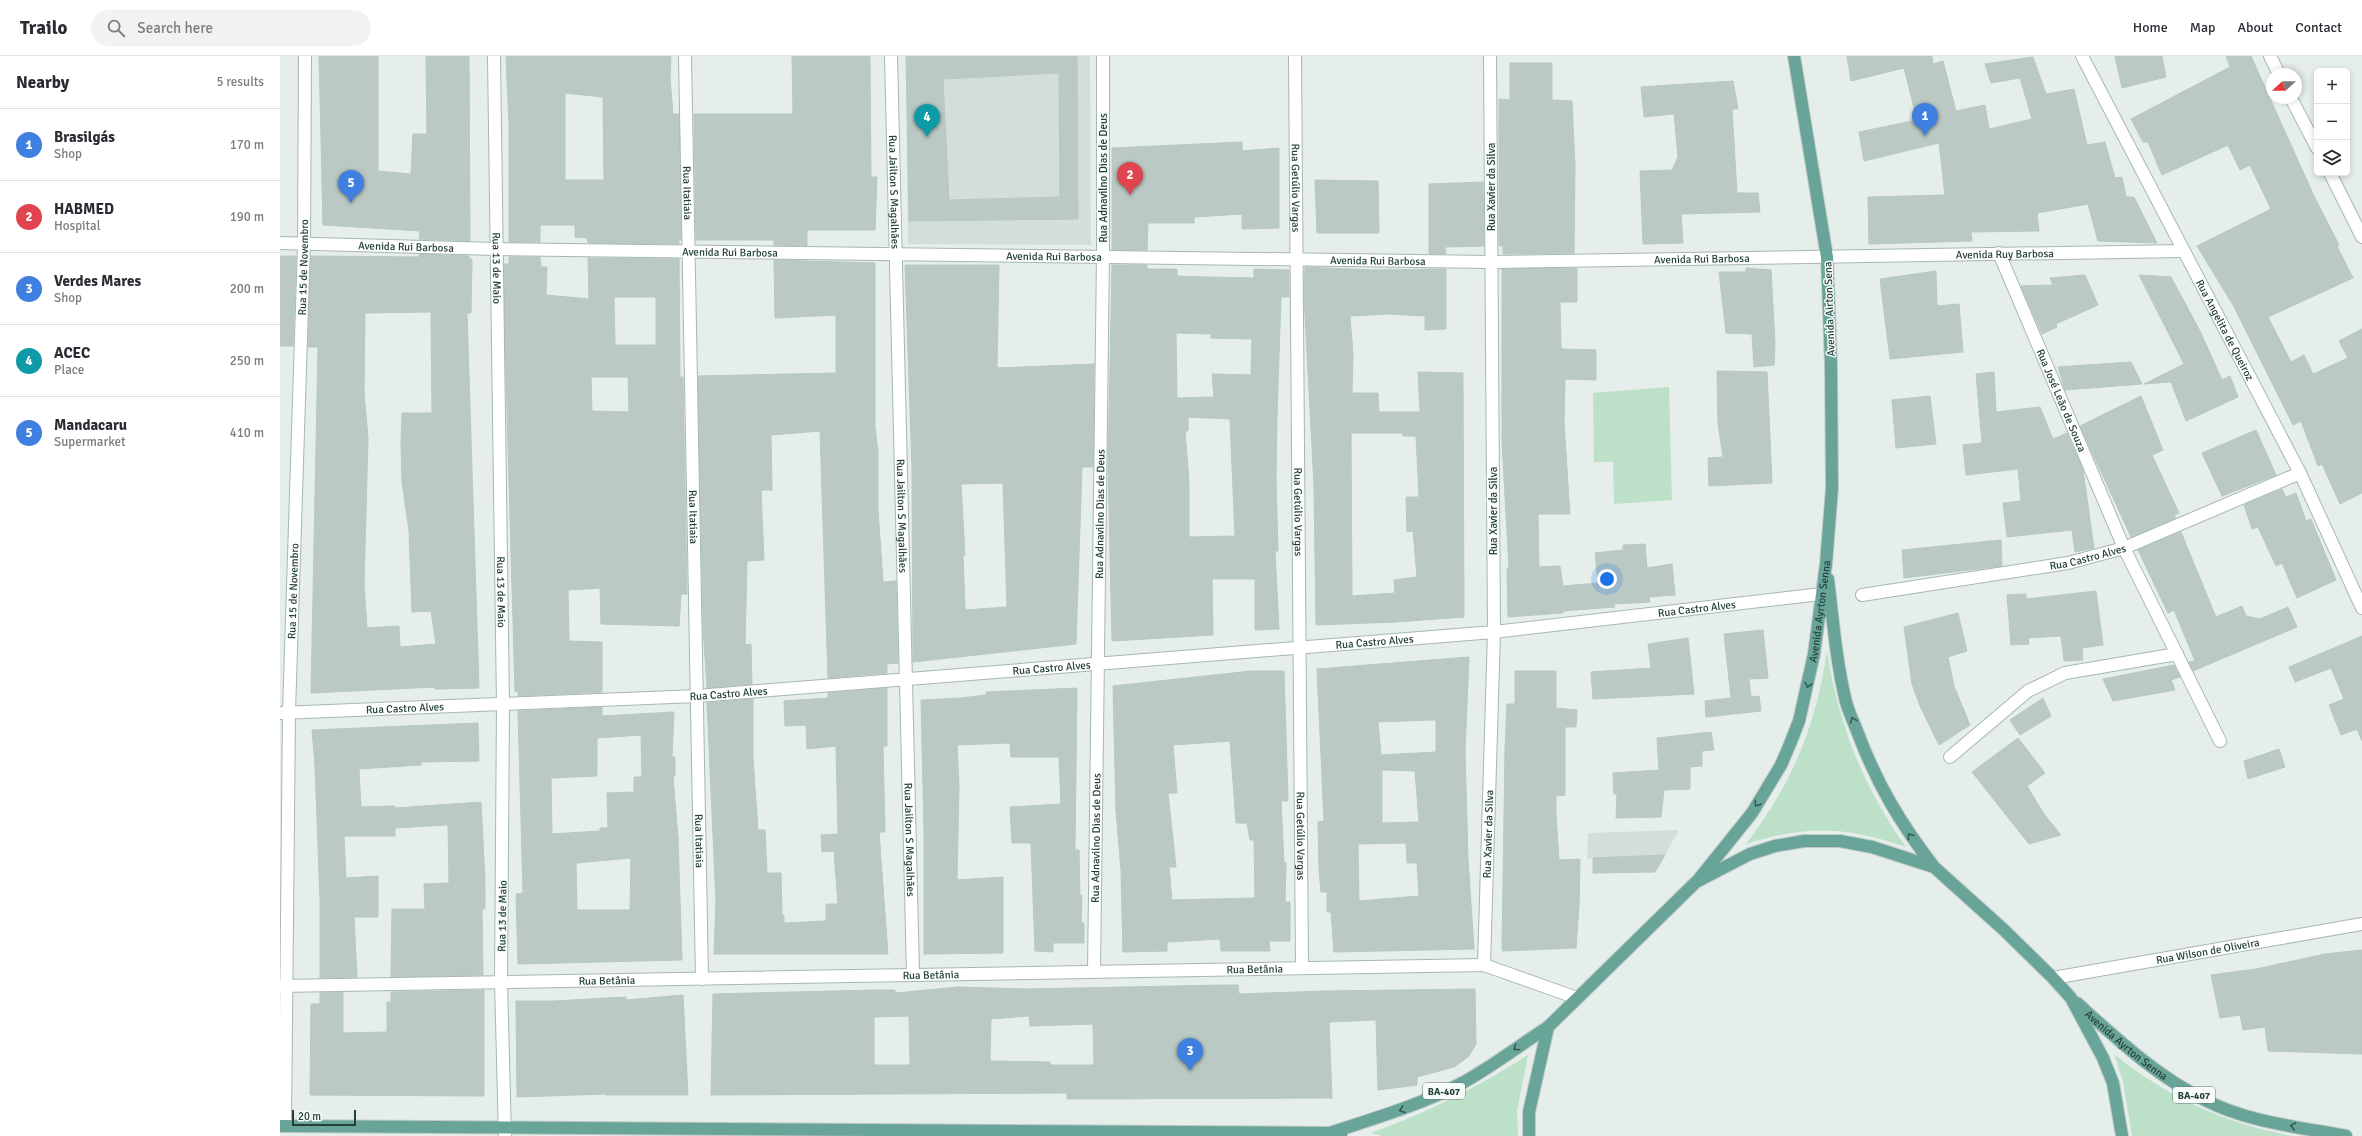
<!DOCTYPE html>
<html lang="en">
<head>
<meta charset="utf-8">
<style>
	body { margin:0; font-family:Signika,sans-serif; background:#f2f2f3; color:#2b2b33 }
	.controls { position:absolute; right:12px; top:12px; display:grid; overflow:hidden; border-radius:6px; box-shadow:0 2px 6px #0003 }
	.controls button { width:36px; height:36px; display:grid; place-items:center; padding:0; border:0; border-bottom:1px solid #e1e1e2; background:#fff; color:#2b2b33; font:20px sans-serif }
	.compass { position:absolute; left:1986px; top:12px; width:36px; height:36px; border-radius:50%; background:#fff; box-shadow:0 2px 6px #0003; rotate:248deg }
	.scale { position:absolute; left:12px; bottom:10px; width:64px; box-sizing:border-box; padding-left:4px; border:2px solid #23413a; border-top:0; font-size:11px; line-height:14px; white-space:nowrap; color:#23413a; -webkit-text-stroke:3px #f6faf8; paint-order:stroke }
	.you { position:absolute; left:1327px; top:523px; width:14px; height:14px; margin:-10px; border:3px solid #fff; border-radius:50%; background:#1a73e8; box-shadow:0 0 0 6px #1a73e833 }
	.badge { display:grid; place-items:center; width:26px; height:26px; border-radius:50%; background:#ea580c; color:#fff; font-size:13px; font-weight:700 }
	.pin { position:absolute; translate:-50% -33px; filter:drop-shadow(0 1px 2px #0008) }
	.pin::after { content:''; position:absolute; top:21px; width:14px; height:12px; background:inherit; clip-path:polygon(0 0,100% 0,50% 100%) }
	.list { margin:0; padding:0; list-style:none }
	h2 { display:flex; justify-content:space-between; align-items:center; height:52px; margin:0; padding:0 16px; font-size:17px }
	h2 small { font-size:13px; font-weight:400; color:#7c7c81 }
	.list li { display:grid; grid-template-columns:26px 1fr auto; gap:12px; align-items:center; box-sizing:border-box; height:72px; padding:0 16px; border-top:1px solid #e1e1e2 }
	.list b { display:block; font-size:15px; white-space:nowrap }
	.list p { margin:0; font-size:13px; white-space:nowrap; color:#7c7c81 }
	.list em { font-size:13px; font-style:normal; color:#7c7c81 }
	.icon { flex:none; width:22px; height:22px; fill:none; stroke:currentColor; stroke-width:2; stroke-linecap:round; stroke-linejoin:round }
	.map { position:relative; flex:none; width:2082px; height:1080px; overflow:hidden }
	header { display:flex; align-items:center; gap:24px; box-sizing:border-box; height:56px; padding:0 20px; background:#fff; border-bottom:1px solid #e1e1e2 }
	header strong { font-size:19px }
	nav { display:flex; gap:22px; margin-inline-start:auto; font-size:14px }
	.search { width:280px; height:36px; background:#f2f2f3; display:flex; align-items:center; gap:10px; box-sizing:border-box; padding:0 14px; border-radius:22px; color:#7c7c81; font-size:15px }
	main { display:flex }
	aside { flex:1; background:#fff }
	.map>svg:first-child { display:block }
	.built { fill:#d3deda }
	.green { fill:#bde0c8 }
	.building { fill:#bac9c4; stroke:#b7c8c2; fill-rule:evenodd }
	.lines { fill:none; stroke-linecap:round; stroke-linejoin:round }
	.minor-casing { stroke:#a7b7b2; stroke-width:14 }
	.primary-casing { stroke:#c1cac8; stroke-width:14 }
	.minor { stroke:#fff; stroke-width:12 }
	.primary { stroke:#68a598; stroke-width:12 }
	.oneway { stroke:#345a52 }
	.labels { text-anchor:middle; stroke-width:3; stroke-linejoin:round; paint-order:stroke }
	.shield { fill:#f6faf8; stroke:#627873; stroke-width:1 }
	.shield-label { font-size:10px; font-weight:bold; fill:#23413a }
	.street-label { font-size:11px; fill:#23413a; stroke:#f6faf8 }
</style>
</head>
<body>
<header>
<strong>Trailo</strong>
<div class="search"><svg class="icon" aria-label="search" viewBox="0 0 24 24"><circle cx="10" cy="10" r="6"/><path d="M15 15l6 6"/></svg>Search here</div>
<nav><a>Home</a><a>Map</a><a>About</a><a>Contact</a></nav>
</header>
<main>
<aside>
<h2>Nearby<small>5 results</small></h2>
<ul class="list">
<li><span class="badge" style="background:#3f7fe0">1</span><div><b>Brasilgás</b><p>Shop</p></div><em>170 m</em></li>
<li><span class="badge" style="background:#e0444e">2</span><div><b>HABMED</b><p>Hospital</p></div><em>190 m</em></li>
<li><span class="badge" style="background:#3f7fe0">3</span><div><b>Verdes Mares</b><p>Shop</p></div><em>200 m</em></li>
<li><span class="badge" style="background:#0f9aa8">4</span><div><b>ACEC</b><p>Place</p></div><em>250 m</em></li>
<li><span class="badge" style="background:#3f7fe0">5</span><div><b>Mandacaru</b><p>Supermarket</p></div><em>410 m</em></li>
</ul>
</aside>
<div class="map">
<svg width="2082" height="1080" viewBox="0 0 2082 1080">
	<rect width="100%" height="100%" fill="#e5eeea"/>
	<path class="built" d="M626 0H810L811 189 628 188Z
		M1399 774 1385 799 1307 803 1308 777Z"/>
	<path class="green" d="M1389 331 1392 444 1334 448 1333 406H1314L1313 337Z
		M1547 595C1558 667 1583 731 1626 791 1565 770 1527 769 1466 788 1512 728 1536 670 1547 595Z
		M1834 998C1887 1041 1945 1068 2013 1080H1852L1843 1025Z
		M1248 999 1237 1055 1238 1080H1103L1091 1077C1147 1057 1198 1031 1248 999Z"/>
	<path class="building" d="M39 0H98V115L131 118 133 78H147L146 0H189L190 185 139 183 140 175 43 169Z
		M226 0H391L390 22 393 58H399L401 184H399V188L308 187 307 182 295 181V169H260V186H229V68ZM285 37 323 41 324 124H285Z
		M512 0H590L591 121H597L595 174H527V190L494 189V184H416L414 58H513Z
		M626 0H797L798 163 629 165ZM779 17 780 141 669 144 663 23Z
		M1567 0H1652L1653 8 1663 5 1676 55 1705 49 1709 73 1752 63 1740 22 1711 27 1705 8 1753 1 1766 38 1794 33 1807 89 1825 86 1835 122 1842 121 1846 141H1854L1877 187 1818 185 1808 148 1757 157 1759 175 1691 176 1692 185 1589 188 1588 141 1665 139 1659 87 1584 105 1579 76 1637 64 1624 12 1571 25Z
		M1835 0H1882L1886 21 1842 32Z
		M1946 0H1971L2034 140 2059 189 2057 190 2073 222 1988 261 2011 306 2024 299 2033 318 2068 302 2059 285 2082 273V437L2060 448 2042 408 2038 410 2021 365 2013 369 1953 249 1917 190 1991 153 1970 109 1960 114 1948 89 1882 119 1868 86H1863L1851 63 1950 11Z
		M1230 7H1272V44L1292 45 1295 110 1294 197 1223 198V190H1219V43L1230 44Z
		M1453 25 1458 53H1452L1457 137H1478L1480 156 1401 158 1403 187 1363 188 1360 115 1392 114 1398 101 1394 58 1364 61 1361 31Z
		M962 86V95L999 92V172L962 173V158L914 161V167H868L867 194H832V92Z
		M1035 124 1098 125 1099 177H1037Z
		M1203 126 1204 190 1165 191 1166 198H1149V128Z
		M139 198 189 200V203H192L191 257H187L199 632 155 633V631L31 637 38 291H28L31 200 139 201ZM151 256 152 357H122L121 387 122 426 129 475 132 556 151 555 156 588 120 591 119 570 87 572 84 530 88 382 84 336 85 257Z
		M0 200H16L13 290H0Z
		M229 201H260L261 211H267L266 239 309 243 308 202 399 203 400 321H403L407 538H401L399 570 321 568 320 532 288 534 289 585 322 586V636L238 640V635L235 636 225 284 224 208H229ZM334 241H376V289H335ZM311 321H348L349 356 312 355Z
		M494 204 595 207V372L598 395V454L603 526 616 525 618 607 607 608V617L548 622 540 375 491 379 492 434H481L484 504 467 505 465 589 471 588 472 628 427 632 423 570 418 320 556 317V259L495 262Z
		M625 209H719L717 312 814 308 813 411H802L796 588 633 606 632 412ZM723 427 727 551 685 554 683 499H685L681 428Z
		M832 209H867V213H897V220L926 221 974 222V213L1009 214V241H1001L997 360 996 420 998 495H995L999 573 975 574V523H932L933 579 832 585 828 411ZM896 277 931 278V282L972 283 971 319 932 318 934 341 897 342ZM908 361 950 363 955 480 909 481V425L905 375H908Z
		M1025 211 1091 214 1166 213V273L1145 274V260L1110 258 1070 260 1073 299 1072 337H1098L1099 356H1140L1138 316 1183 317 1184 561 1116 566 1036 569 1034 430 1024 240ZM1071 377H1123V380H1136L1139 441H1126L1127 476 1133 475 1137 521 1114 524 1115 537 1072 540Z
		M1293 212 1297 213V246H1280L1281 293 1316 294V324L1285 323 1284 367 1290 458H1258L1259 511 1280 510 1283 530 1318 527 1315 497 1343 494V489L1365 488 1367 512 1392 508 1395 539 1369 541 1370 546 1334 548 1335 551 1283 555V557L1228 561 1227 513 1229 512 1222 386V213Z
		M1466 212 1491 214 1495 287 1494 309 1474 311 1472 278 1446 277 1439 216H1466Z
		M1656 215 1657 250 1679 248 1683 296 1610 303 1600 223Z
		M1805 219 1818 249 1776 268 1777 271 1762 278 1741 230 1773 229 1770 222Z
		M1859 219 1891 221 1920 275 1942 324 1950 320 1958 341 1906 365 1891 326 1864 328 1904 308Z
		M1851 306 1862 328 1785 334 1778 311Z
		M1437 315 1487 316 1492 427 1429 430 1428 402 1443 401 1438 368Z
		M1714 316 1716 356 1760 351 1773 383 1787 377 1803 414 1814 492 1795 496 1792 474 1727 481 1723 447 1741 445 1738 413 1686 419 1683 389 1702 387 1696 318Z
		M1650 340 1656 388 1616 392 1612 344Z
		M1861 340 1883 394 1872 399 1899 457 1894 459 1896 462 1851 481 1800 370Z
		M1976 374 1996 419 1942 440 1922 397Z
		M2002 433 2006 441 2016 437 2026 465 2031 463 2056 524 2017 542 2002 507 1996 510 1978 471 1972 473 1964 449Z
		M1901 476 1936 561 1962 550 1966 560 1980 563 2008 551 2017 571 1913 615 1909 606 1915 605 1894 554 1888 557 1858 494Z
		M1721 484 1722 510 1624 522 1622 494Z
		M1816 535 1823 589 1802 592 1803 604 1784 605 1781 580 1748 582 1749 588 1731 589 1727 539 1746 538V543Z
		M1678 557 1687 595 1668 601 1674 630 1690 669 1659 689 1640 650 1632 628 1624 571Z
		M1483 574 1488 622 1469 623 1471 641 1479 640 1481 655 1426 661 1425 645 1451 642 1444 578Z
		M2082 580V685L2077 673 2061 679 2049 649 2064 643 2051 612 2015 626 2009 611Z
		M1408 582 1414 638 1313 643 1311 616 1371 612 1368 588Z
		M1189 601 1185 695 1188 803 1194 893 1054 896 1051 856H1047V836H1041L1039 813 1038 766 1044 765 1037 613ZM1150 664H1156V696L1101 699 1098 666ZM1102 714 1135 715 1139 766 1102 767ZM1126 787 1127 807H1137L1139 840 1079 845 1078 788Z
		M1894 609 1900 621 1891 624 1895 634 1833 645 1823 623Z
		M971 615H1004L1008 745H1001L1004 807H1006L1005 846H1010V885H989L990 895H941L940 883 887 886V895L843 896 841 814 836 755 833 630ZM950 685 956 767H967L970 784H974L975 842 892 844 889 811H896L888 737H897L893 689Z
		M1235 615H1276V652L1297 654 1296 671H1285V739L1276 740V758L1279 804 1300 803 1299 850 1296 892 1223 895 1222 892 1225 694 1227 648H1235Z
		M607 632V690H603L605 776H599L608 898H434L436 846 427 647 473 643V702L478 774H485L487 817H501L502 859H504V867L546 865V848H558L554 795 542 796 541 779 558 778 556 690 527 693 526 669 505 670 504 645 548 642V637Z
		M797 632 795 794H799L800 840 802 839 801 867H804V887H773V896L755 895 751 787H732L730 751 781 748 779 701H731L730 687 677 689 679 730 677 824 723 821V897L644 898V773L641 644 681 642 706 639V636Z
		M1763 642 1771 660 1740 679 1730 664Z
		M322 651V660L394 656 392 701H395V720L393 721 398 782 402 904 238 908 236 838 243 837 238 655ZM361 679 362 721H354V736L327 737 328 772H320V775L272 778 271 722 317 720V682ZM351 802 350 854H297L296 807Z
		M198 667 199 705 141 706V709L79 713 81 751 115 750V752L201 746 205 825V853H202L203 919 111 921 112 853H145L144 828 169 827 168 769 115 772V780H64L66 822 98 820V861H74L77 921 40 922V844L35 709 32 674Z
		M1431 676 1434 694 1422 695V710L1410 711V733L1384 734 1381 761 1336 762 1337 738H1334L1333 717 1379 714 1377 682Z
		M1738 682 1765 717 1747 730 1764 758 1781 779 1749 788 1692 716Z
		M1999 693 2005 711 1968 723 1964 705Z
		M1385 799 1375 816 1313 817V802Z
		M2082 894V998L1988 995 1985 971 1963 974 1960 959 1940 962 1931 919 1976 913 2045 898Z
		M943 929H958L959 938 1044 935 1195 933 1196 988 1188 1001 1174 1011 1137 1021V1029L1098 1034 1096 964 1049 966 1052 1042 787 1043V1037L431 1039 433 938 594 934H615V937L679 931 748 933ZM629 960 630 1009H594V961ZM749 960 750 970 813 968 814 1009H770V1006L710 1005 711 963Z
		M204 934V1040L30 1039 31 948H40V937L63 936V977L107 976V946H111V936Z
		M403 939 408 1039H326V1038L237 1041 236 945H274L346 941V944Z"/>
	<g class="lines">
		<g class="minor-casing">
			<g id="minor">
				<path id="s1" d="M214 0 223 649 221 926 225 1080"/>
				<path id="s2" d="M405 0 422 923"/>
				<path id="s3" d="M611 0 633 919"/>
				<path id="s4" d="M1015 0 1022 912"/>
				<path id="s5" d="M1802 0 2020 417 2082 552"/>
				<path d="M1990 0 1999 18"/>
				<path d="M2011 42 2037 92"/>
				<path d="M2050 117 2082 181"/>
				<path id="s6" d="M0 187 216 193 1211 206 1903 195"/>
				<path id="s7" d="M1719 197 1844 492 1940 685"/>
				<path id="s8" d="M1582 539 1788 507 1844 492 2020 417"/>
				<path id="s9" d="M0 657 417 640 1214 576 1541 538"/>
				<path d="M1670 701 1748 635 1785 617 1897 598"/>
				<path id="s10" d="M1204 909 1214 576 1210 0"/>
				<path id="s11" d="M814 916 823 199V0"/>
				<path id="s12" d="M1773 922 2082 868"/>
				<path id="s13" d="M0 930 1204 909 1297 942"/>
				<path id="s14" d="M5 1070 9 656 24 188 25 0"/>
			</g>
		</g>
		<g class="primary-casing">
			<g id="primary">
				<path d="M1548 523C1553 564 1556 605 1566 646 1569 657 1575 669 1579 680 1598 730 1621 768 1654 811"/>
				<path id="s15" d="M1419 823 1472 757 1501 709 1510 688 1519 665 1534 598 1546 508 1552 432 1551 310 1547 201 1514 0"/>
				<path id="s16" d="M1797 947C1837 983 1876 1020 1925 1044 1967 1066 2019 1071 2066 1080"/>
				<path d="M0 1070 1050 1077 1061 1080"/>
				<path d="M1050 1077C1095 1062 1141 1049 1184 1026 1213 1010 1240 989 1268 971"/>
				<path d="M1249 1080V1056L1268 971 1416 826 1470 798 1495 790 1524 785H1560L1592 791 1654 811 1724 874 1773 922 1791 942 1823 1002 1833 1027 1842 1080"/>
			</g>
		</g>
		<use href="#minor" class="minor"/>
		<use href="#primary" class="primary"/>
	</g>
	<defs><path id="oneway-chevron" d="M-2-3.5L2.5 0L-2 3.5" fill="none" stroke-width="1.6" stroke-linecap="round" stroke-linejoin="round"/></defs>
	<g class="oneway">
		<use href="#oneway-chevron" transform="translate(1528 629) rotate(103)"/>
		<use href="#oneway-chevron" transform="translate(1573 664) rotate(-111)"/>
		<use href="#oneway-chevron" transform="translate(1477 748) rotate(123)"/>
		<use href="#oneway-chevron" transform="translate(1630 780) rotate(-127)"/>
		<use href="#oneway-chevron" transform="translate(1236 992) rotate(146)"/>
		<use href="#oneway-chevron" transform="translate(1122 1054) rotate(160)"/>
		<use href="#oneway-chevron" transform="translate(2013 1070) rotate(-169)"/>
	</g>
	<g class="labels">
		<g class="shield">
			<rect x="1143" y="1027" width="42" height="16" rx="3"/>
			<rect x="1893" y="1031" width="42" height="16" rx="3"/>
		</g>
		<g class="shield-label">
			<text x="1164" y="1039">BA-407</text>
			<text x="1914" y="1043">BA-407</text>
		</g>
		<g class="street-label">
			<text transform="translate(823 122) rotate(-90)" y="4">Rua Adnavilno Dias de Deus</text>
			<text transform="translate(1211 131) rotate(-90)" y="4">Rua Xavier da Silva</text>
			<text dy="4" stroke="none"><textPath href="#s4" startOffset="132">Rua Getúlio Vargas</textPath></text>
			<text dy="4" stroke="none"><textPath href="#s3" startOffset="136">Rua Jailton S Magalhães</textPath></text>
			<text dy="4" stroke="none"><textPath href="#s2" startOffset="137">Rua Itatiaia</textPath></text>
			<text dy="4" stroke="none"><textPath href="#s6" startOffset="126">Avenida Rui Barbosa</textPath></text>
			<text dy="4" stroke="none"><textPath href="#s6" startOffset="450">Avenida Rui Barbosa</textPath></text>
			<text dy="4" stroke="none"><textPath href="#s6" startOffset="1725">Avenida Ruy Barbosa</textPath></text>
			<text dy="4" stroke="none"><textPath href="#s6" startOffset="774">Avenida Rui Barbosa</textPath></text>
			<text dy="4" stroke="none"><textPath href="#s6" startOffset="1422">Avenida Rui Barbosa</textPath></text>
			<text dy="4" stroke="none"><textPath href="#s6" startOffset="1098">Avenida Rui Barbosa</textPath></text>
			<text dy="4" stroke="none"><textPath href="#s14" startOffset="859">Rua 15 de Novembro</textPath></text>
			<text dy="4" stroke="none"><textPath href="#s1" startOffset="212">Rua 13 de Maio</textPath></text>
			<text transform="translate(1549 253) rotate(-92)" y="4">Avenida Airton Sena</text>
			<text dy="4" stroke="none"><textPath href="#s5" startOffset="309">Rua Angelita de Queiroz</textPath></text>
			<text dy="4" stroke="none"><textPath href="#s7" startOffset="160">Rua José Leão de Souza</textPath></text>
			<text transform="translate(1213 455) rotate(-90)" y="4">Rua Xavier da Silva</text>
			<text dy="4" stroke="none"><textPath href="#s4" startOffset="456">Rua Getúlio Vargas</textPath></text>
			<text dy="4" stroke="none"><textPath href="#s11" startOffset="458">Rua Adnavilno Dias de Deus</textPath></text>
			<text dy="4" stroke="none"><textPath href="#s3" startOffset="460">Rua Jailton S Magalhães</textPath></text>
			<text dy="4" stroke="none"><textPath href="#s2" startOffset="461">Rua Itatiaia</textPath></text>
			<text dy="4" stroke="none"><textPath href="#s8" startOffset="229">Rua Castro Alves</textPath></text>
			<text dy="4" stroke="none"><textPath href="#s14" startOffset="535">Rua 15 de Novembro</textPath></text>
			<text dy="4" stroke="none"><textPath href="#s1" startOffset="536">Rua 13 de Maio</textPath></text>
			<text dy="4" stroke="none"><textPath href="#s9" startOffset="1421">Rua Castro Alves</textPath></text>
			<text dy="4" stroke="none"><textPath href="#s15" startOffset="300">Avenida Ayrton Senna</textPath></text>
			<text dy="4" stroke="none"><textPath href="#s9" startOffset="1097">Rua Castro Alves</textPath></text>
			<text dy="4" stroke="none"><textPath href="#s9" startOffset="773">Rua Castro Alves</textPath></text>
			<text dy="4" stroke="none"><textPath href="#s9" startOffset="449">Rua Castro Alves</textPath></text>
			<text dy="4" stroke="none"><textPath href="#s9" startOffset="125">Rua Castro Alves</textPath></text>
			<text dy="4" stroke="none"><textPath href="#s10" startOffset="131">Rua Xavier da Silva</textPath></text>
			<text dy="4" stroke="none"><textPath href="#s4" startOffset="780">Rua Getúlio Vargas</textPath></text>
			<text dy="4" stroke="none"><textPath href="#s11" startOffset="134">Rua Adnavilno Dias de Deus</textPath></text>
			<text dy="4" stroke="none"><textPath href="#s3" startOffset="784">Rua Jailton S Magalhães</textPath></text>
			<text dy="4" stroke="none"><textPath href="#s2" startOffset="785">Rua Itatiaia</textPath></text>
			<text transform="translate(222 860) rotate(-89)" y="4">Rua 13 de Maio</text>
			<text dy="4" stroke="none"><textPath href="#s12" startOffset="157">Rua Wilson de Oliveira</textPath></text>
			<text dy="4" stroke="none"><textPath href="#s13" startOffset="975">Rua Betânia</textPath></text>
			<text dy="4" stroke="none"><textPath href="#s13" startOffset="651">Rua Betânia</textPath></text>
			<text dy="4" stroke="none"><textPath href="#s13" startOffset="327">Rua Betânia</textPath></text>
			<text dy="4" stroke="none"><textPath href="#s16" startOffset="65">Avenida Ayrton Senna</textPath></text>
		</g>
	</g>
</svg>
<div class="controls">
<button>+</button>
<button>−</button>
<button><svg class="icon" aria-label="layers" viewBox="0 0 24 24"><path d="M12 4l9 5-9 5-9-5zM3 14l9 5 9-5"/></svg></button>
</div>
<svg class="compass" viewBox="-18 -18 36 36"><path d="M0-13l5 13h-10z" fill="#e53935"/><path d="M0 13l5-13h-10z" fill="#7c7c81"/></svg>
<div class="scale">20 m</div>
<div class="you"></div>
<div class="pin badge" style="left:1645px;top:80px;background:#3f7fe0">1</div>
<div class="pin badge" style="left:850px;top:139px;background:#e0444e">2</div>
<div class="pin badge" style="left:910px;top:1015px;background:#3f7fe0">3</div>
<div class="pin badge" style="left:647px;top:81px;background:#0f9aa8">4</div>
<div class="pin badge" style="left:71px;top:147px;background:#3f7fe0">5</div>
</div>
</main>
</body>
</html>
